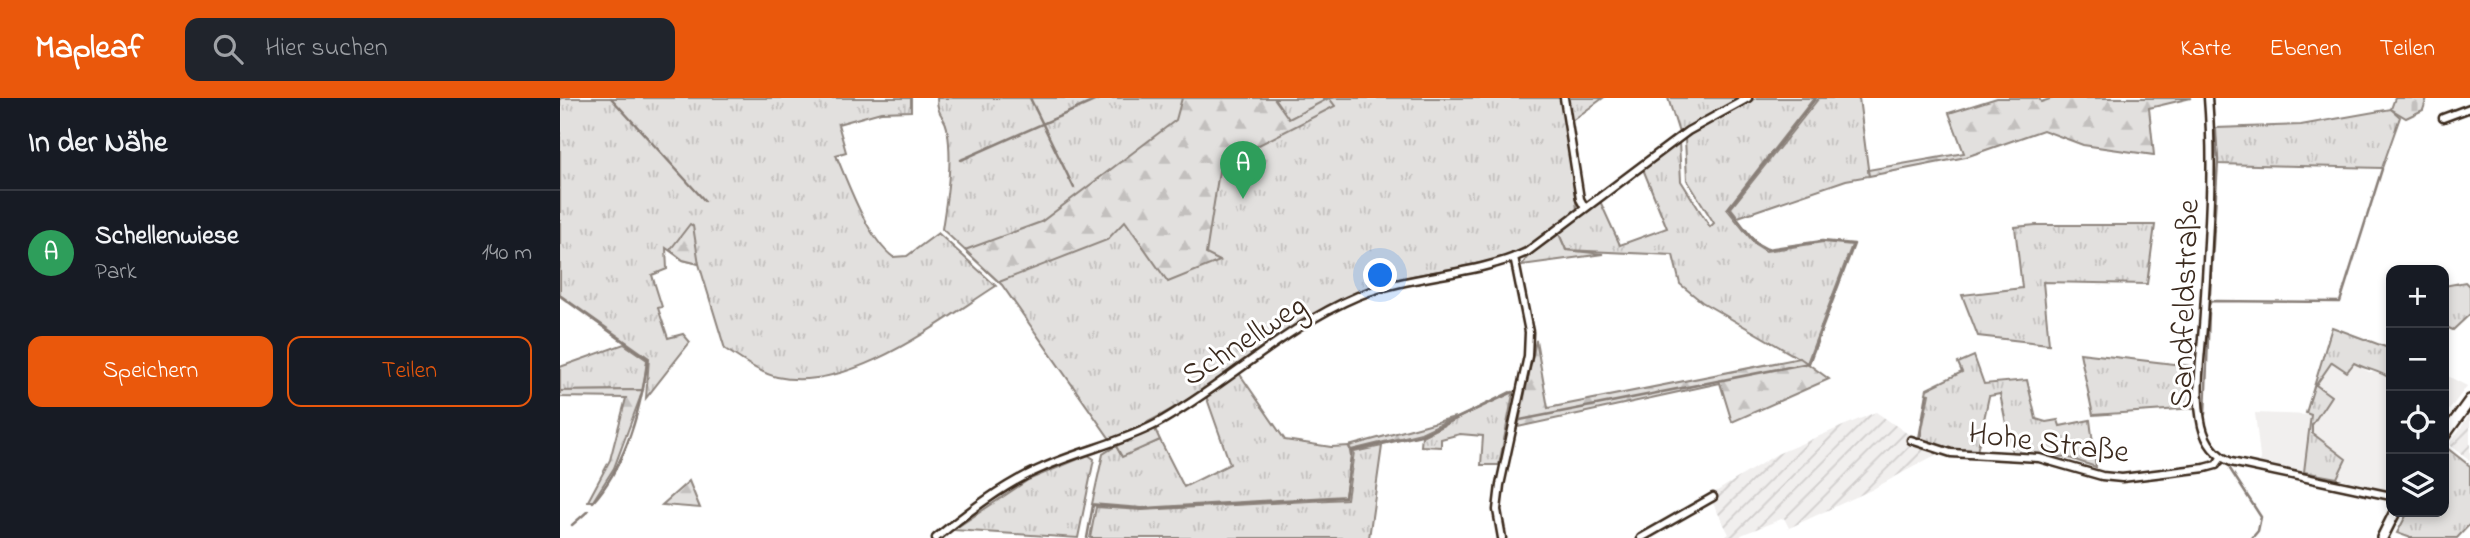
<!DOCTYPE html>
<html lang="de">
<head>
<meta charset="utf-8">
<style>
	body { margin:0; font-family:"Indie Flower",sans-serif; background:#20242c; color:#f1f3f6 }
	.controls { position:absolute; right:21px; bottom:21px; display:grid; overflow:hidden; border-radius:14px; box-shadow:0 4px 10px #0003 }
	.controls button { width:63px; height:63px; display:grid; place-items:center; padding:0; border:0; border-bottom:2px solid #363941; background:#171b24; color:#f1f3f6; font:35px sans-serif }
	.you { position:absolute; left:821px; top:178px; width:24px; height:24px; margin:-18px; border:5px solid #fff; border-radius:50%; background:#1a73e8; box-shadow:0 0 0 10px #1a73e833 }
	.badge { display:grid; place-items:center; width:46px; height:46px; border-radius:50%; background:#ea580c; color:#fff; font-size:23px; font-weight:700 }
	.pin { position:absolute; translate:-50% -58px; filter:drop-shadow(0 2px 4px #0008) }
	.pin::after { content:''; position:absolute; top:37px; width:24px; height:21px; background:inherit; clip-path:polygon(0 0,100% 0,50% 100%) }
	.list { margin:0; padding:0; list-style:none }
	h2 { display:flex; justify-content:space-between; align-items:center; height:91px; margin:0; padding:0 28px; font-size:30px }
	h2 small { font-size:23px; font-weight:400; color:#9ea1a6 }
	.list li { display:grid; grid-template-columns:46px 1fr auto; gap:21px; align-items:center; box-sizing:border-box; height:126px; padding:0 28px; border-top:2px solid #363941 }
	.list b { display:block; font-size:26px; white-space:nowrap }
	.list p { margin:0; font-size:23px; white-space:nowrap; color:#9ea1a6 }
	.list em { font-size:23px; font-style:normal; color:#9ea1a6 }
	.actions { display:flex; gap:14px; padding:21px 28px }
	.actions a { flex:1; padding:16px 0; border:2px solid #ea580c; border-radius:14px; text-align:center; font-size:24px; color:#ea580c }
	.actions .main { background:#ea580c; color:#fff }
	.icon { flex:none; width:38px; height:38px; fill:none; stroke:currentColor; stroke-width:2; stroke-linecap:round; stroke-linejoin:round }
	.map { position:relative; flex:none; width:1910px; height:440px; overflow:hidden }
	header { display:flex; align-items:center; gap:42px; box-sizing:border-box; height:98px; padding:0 35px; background:#ea580c; color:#fff }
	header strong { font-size:33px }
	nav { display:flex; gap:38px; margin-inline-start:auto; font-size:24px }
	.search { width:490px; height:63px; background:#20242c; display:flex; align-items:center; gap:18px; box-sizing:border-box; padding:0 24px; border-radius:14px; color:#9ea1a6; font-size:26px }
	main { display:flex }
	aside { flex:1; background:#171b24 }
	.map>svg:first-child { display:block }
	.built { fill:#f1efee }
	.industrial { fill:url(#industrial-furrows) }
	.grass { fill:url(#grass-tufts); stroke:#8e857e; stroke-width:2 }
	.forest { fill:url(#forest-firs); stroke:#8e857e; stroke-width:2 }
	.cemetery { fill:url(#cemetery-stones); stroke:#8e857e; stroke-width:2 }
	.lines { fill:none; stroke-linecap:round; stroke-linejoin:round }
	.stream { stroke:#887e77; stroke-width:2.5 }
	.street-casing { stroke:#3b2a1e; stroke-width:11 }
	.secondary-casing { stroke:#3b2a1e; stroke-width:14 }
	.street { stroke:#fff; stroke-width:6 }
	.secondary { stroke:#fff; stroke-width:9 }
	.labels { text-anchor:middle; stroke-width:6; stroke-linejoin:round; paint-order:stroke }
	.street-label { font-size:32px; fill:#3b2a1e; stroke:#fff }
</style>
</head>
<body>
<header>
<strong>Mapleaf</strong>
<div class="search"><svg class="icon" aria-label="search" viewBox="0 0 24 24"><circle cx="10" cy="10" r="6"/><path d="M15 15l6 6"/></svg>Hier suchen</div>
<nav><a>Karte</a><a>Ebenen</a><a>Teilen</a></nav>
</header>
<main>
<aside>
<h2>In der Nähe<small></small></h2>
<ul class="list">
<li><span class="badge" style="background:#2e9e5b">A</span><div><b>Schellenwiese</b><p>Park</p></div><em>140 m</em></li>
</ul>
<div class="actions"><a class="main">Speichern</a><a>Teilen</a></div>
</aside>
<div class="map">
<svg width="1910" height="440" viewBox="0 0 1910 440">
	<defs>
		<pattern id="industrial-furrows" width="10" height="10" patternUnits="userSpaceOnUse" patternTransform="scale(1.75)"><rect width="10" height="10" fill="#f1efee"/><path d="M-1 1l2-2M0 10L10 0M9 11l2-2" fill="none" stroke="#d0cdcc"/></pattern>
		<pattern id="grass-tufts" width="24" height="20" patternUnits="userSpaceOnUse" patternTransform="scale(1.75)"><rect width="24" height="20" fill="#e2e0de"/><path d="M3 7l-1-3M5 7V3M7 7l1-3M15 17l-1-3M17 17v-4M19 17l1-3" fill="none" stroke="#c3c0be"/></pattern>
		<pattern id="forest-firs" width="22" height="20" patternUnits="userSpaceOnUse" patternTransform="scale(1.75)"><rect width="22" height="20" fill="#e2e0de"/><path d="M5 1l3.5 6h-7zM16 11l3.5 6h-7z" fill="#c3c0be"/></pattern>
		<pattern id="cemetery-stones" width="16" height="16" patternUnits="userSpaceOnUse" patternTransform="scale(1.75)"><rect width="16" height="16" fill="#e2e0de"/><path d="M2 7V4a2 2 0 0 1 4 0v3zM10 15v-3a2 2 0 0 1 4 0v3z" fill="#c3c0be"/></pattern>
	</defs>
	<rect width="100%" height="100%" fill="#fff"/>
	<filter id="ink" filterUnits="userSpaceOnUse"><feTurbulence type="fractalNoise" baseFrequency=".0143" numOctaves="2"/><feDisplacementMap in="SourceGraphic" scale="14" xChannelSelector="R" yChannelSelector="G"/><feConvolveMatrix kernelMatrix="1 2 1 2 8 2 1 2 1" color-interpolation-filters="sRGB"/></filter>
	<g filter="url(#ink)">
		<path class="built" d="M1772 264 1787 273 1793 265 1809 274H1821L1831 281 1829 392 1777 380 1786 361 1752 335V327L1770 298 1756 288Z
			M1884 276 1907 288 1884 319Z
			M1695 315 1751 317 1744 374 1701 368Z"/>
		<path class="industrial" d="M1316 314 1351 338 1346 343 1377 356 1311 392 1229 430 1224 420 1181 437 1182 440H1163L1169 436 1149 398 1217 356Z
			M1910 316V363L1889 347Z"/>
		<path class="grass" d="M0 0H351V13L321 14 278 26 286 54 276 57C289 88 307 139 333 159L347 158 378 135 436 188C378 225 290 295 217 279 199 275 181 261 165 251L139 166 123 162 106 150 107 171 92 177 102 209 98 210 108 240 123 236 130 244 86 300 89 260 0 197Z
			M377 0H1001L1017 111C995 128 974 148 947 158 896 175 841 173 792 197 707 238 638 308 550 341L442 187 382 131C387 99 393 63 387 30 385 18 377 18 377 0Z
			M1007 0H1043L1009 25Z
			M1108 0H1179L1119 35Z
			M1196 0H1254L1167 111 1195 146 1206 153 1263 144 1292 147 1247 265 1142 204 1120 186 1113 157 1006 152 999 136 1040 103 1060 147 1107 130 1083 71 1119 44 1121 83 1150 129 1154 125 1127 82 1125 40Z
			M1259 0H1299L1309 78 1286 82 1178 119 1171 110Z
			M1831 11 1840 19 1822 70 1658 66 1656 30 1741 27Z
			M1476 127H1595L1587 186 1483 184 1489 246 1418 238 1402 197 1462 190 1455 129Z
			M1905 184 1910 189V216L1893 232 1884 228V188Z
			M1772 229 1831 251V281C1819 272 1807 272 1794 265L1787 274 1772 264 1756 287 1771 298 1752 327V335L1786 361 1777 380 1744 374 1751 317 1746 315Z
			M64 246 87 262 83 292 0 293V269Z
			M1520 255 1631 268 1636 272 1635 310 1533 317Z
			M1414 258 1424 286 1467 282 1476 321 1486 324 1498 322 1500 328 1530 322 1536 369 1506 359 1452 355 1440 296 1429 298 1417 354 1392 352 1360 342 1369 296 1366 295 1367 291 1402 274 1398 265Z
			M679 275 725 342 771 349 789 348 791 359 785 398 582 410 532 406 543 356 556 348 562 358 600 342 624 389 670 366 646 298Z
			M950 294 953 296 939 367H921L923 338 900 336 881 341V349L861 348 862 338Z
			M822 348 809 440H530L536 409 582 412 787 401 794 354Z
			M1887 350 1910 368V426L1897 440H1851L1837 435 1848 414H1884V356Z
			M528 357 534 361 518 440 393 432 468 382Z"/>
		<path class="forest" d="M622 0H714L729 21 769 0 775 8 660 67 646 156 660 163 608 184 565 123 547 142 439 184 405 152 481 124 616 22Z
			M1437 0H1479L1481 4 1493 0H1631L1589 10 1594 57 1523 47 1483 32 1406 59 1309 78 1308 72 1404 55 1389 15Z
			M130 126 133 128 139 166 123 162 110 152Z
			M999 136 1006 152 1043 156 962 167 968 158Z
			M976 242 988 310 1240 260 1269 281 1172 324 1160 285 958 329Z
			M83 292 54 370 33 403H28L50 362 66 300 0 299V293Z
			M895 319 861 335 791 352 789 348Z
			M595 331 600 342 562 359 556 348Z
			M129 383 140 410 102 407Z"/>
		<path class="cemetery" d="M1835 0H1867L1863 12 1846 20 1831 11Z"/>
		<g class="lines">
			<path class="stream" d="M51 0 145 103
				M470 0 514 90
				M401 62 541 0
				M1650 196 1658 62 1655 31
				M0 198 88 261C81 309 66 367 33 404
				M1649 207 1651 203 1780 204 1822 71
				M1645 316 1649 215
				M960 322 1249 265 1294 146 1262 143 1207 151 1196 145 1169 110 1256 0
				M1359 341 1367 296
				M1670 371 1701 419 1698 433 1692 440
				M12 427 28 413
				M527 440 533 407 582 411 785 399 792 353 861 337 953 294"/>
			<g class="street-casing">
				<path id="street" d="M1004 0 1020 101 1025 110
					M1648 0C1654 73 1648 142 1644 215 1642 251 1634 293 1642 328 1646 345 1655 357 1671 364L1831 398
					M1883 20 1910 10
					M1351 342 1391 355 1479 360 1542 378 1562 380 1645 370 1656 367 1661 360
					M376 440C408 414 444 386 482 370 519 353 560 345 596 326 665 288 724 229 798 198 852 176 914 178 967 154L1128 33 1188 0
					M942 440 937 412 940 387 968 258 969 234 954 159
					M1081 440 1153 399"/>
			</g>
			<g class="secondary-casing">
				<path id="secondary" d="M1884 338 1910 302
					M1822 440 1835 414"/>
			</g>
			<use href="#street" class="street"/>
			<use href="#secondary" class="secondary"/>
		</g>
	</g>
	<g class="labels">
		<g class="street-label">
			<text transform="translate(1623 206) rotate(-88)" y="11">Sandfeldstraße</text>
			<text transform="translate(683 241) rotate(-33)" y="11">Schnellweg</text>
			<text transform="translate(1489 343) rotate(7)" y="11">Hohe Straße</text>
		</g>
	</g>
</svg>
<div class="controls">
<button>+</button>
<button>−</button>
<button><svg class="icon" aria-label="locate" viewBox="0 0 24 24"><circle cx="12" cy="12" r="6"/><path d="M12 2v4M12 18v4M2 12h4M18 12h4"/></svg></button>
<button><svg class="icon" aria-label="layers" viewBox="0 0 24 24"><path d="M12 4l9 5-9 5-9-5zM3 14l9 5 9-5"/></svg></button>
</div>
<div class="you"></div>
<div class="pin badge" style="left:683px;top:101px;background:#2e9e5b">A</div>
</div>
</main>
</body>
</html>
